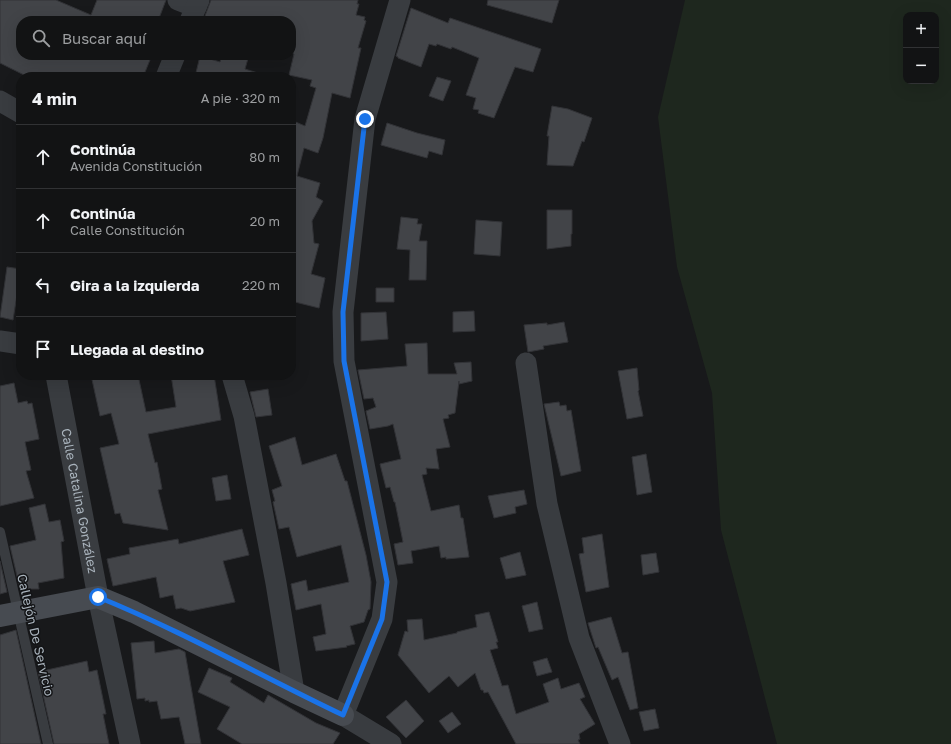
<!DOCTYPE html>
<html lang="es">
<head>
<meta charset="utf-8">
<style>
	body { margin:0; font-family:"Golos Text",sans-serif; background:#1b1c1d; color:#f1f3f6 }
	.controls { position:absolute; right:12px; top:12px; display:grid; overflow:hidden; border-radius:8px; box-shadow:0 4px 16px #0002 }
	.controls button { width:36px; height:36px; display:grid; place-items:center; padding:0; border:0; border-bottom:1px solid #313234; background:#121314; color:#f1f3f6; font:20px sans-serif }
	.stop { position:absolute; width:12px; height:12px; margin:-9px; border:3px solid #1a73e8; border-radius:50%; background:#fff }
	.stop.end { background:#1a73e8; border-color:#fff; box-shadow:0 1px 4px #0008 }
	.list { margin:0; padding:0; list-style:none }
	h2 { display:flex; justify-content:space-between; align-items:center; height:52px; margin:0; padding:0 16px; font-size:17px }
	h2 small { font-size:13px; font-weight:400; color:#9c9ea0 }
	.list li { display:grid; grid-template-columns:26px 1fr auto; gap:12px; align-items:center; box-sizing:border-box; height:64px; padding:0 16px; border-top:1px solid #313234 }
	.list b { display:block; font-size:15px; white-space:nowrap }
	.list p { margin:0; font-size:13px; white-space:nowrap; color:#9c9ea0 }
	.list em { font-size:13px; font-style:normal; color:#9c9ea0 }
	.icon { flex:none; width:22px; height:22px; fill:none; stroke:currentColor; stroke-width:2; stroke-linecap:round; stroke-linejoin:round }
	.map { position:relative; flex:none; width:951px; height:744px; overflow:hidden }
	.search { position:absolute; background:#121314; box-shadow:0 4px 16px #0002; left:16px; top:16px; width:280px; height:44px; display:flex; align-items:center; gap:10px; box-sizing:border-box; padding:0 14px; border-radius:16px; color:#9c9ea0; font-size:15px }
	.panel { position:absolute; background:#121314; box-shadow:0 4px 16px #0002; left:16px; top:72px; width:280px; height:308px; border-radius:16px }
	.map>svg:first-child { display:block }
	.green { fill:#1e271e; fill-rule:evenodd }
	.building { fill:#424448; stroke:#323337 }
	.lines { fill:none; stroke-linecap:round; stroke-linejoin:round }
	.lane { stroke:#393c40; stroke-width:10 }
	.street { stroke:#393c40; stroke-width:21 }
	.secondary { stroke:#474b51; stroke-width:22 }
	.route { stroke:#1a73e8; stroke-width:5 }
	.labels { text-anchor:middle; stroke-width:3; stroke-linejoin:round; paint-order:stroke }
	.street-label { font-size:13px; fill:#a9b3bc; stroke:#131416 }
</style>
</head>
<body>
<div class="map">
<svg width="951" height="744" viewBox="0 0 951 744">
	<rect width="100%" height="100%" fill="#18191b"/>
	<path class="green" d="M685 0H951V744H777L721 530 712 393 677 267 658 117ZM906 15H936V81H906Z"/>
	<path class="building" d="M0 0H56L91 15 97 0H166L158 21H21V55H152L143 77H28L0 63Z
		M211 0H358L357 4H359L356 15 365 17 364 20 366 21 358 48H361L350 98 332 93 323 138 318 153 304 148 297 176 320 183 316 197 323 201 312 221 314 243 319 244 311 274 325 278 319 308 291 301V120L305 126 316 88 310 86 312 80 289 75 294 54 291 53V21H203Z
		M488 0H559L552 23 487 5Z
		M411 8 448 23 450 18 541 49 533 72 515 67 494 118 478 113 479 110 473 109 476 98 466 95 479 58 452 47 451 49 437 44 436 46 429 44 421 67 398 58V57L396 56Z
		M222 55H249L245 69 258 73V77H195L200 56 220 62Z
		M437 77 451 81 443 101 429 96Z
		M552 106 568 109 592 118 584 142 582 141 573 166 547 165 549 136H547Z
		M387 123 417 133 445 140 442 155 429 151 427 158 381 145Z
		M547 210H572V234H571V246L547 249Z
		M401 217 418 219 417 224H422L419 241H427L426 280H409L410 250 397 249Z
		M476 220 502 222 500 256 474 254Z
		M7 267 21 269 13 320 0 317Z
		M376 288H394V302H376Z
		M474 311 475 331 453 332V312Z
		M386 312 388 339 361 341V313Z
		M564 322 568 342 543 346 544 349 528 352 524 325 547 323V325Z
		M427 343 428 374H457L454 363 471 362 472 381 459 384V381L455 413 448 415 449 418 443 419 450 447 436 449 439 469 426 468 427 474 422 475 431 511 459 505 461 518H463L469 557 446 559V557L441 558 439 546 411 551 413 563 398 565 394 544 403 542 395 502H394L390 487 386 488 380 464 401 459 393 424 388 426 370 429 366 411 376 407 373 398 364 399 358 370 407 366 405 344Z
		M637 368 639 390 638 391 643 416 627 419 618 371Z
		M91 375H138L146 412 176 407 171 375H214L221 420 148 434 155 463 157 462 162 489 158 490 168 530 123 523 120 513 115 514 100 448 119 444 111 413 100 416Z
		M14 383 18 403 27 401 28 404 32 403 39 439 25 442 31 470 26 471 34 498 0 506V386Z
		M268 389 272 415 256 417 250 392Z
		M559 402 560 406 566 405 567 411 571 410 581 471 561 476 544 404Z
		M295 437 302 465 336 454 345 481H347L366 555 371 582 370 609 368 610 364 622 350 626 355 644 346 646 347 647 316 651 313 637 326 634 321 604 296 610 291 584 306 580 308 591 349 582 341 545 297 557 289 527 279 529 273 502 275 501 272 490 282 486 269 446Z
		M646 454 652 492 637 495 632 457Z
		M227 475 231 499 216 501 212 478Z
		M524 490 527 504 515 507 516 513 494 518 488 496Z
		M45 504 49 522 60 520 64 541 61 542 64 578 38 583 39 589H20L10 546 36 540 29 508Z
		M242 529 249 555 223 561 235 602 190 611 181 608 176 609 173 595 160 598 156 577 113 586 107 559 130 554 129 548 178 539 179 544Z
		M602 534 609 587 586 592 579 554 584 553 582 538Z
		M520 552 526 575 506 579 500 558Z
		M656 553 659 572 643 575 641 555Z
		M0 561 7 592 0 594Z
		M537 602 543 629 529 632 522 606Z
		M489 612 498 642H496L498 648 490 650 502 686 508 685 516 714 549 702 543 684 558 678 561 689 579 683 585 697 580 699 595 724 579 734 580 739 578 740 580 744H516L488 692 484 693 483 690H481L475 673 458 687 449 676 429 693 398 655 405 631 408 632 407 620 422 619 424 640 457 633V632L477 627 475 615Z
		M611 617 622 653 628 652 638 708 630 710 618 677 612 680 598 647 596 648 588 623Z
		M16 630 41 744H0V635Z
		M154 641 155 653 179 649 185 652 201 744H185L179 717 161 719 157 701 149 702V700L145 701V698L137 699 131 643Z
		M547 658 552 672 537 676 533 662Z
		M87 661 89 672 97 670 106 714H103L109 744H54L38 672Z
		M209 668 232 678 230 682 264 703 268 695 316 723 340 733 333 744H242L217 729 230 707 198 692Z
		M406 700 424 721 406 738 386 717Z
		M655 709 659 728 644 731 639 712Z
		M452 712 461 724 448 733 439 721Z"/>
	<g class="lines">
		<path class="lane" d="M0 532 48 744"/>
		<g class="street">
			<path d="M178 0 196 7"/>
			<path d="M190 21 199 0"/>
			<path d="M166 77 175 55"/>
			<path d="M0 101 21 113"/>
			<path d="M0 341 21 344"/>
			<path d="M526 363 547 504 579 638 620 744"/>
			<path id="s1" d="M56 375 98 597 130 744"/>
			<path d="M232 375 244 416 276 583 294 692"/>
			<path d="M391 744 343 715 382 619 387 582 344 361 343 312 365 119 400 0"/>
		</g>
		<path class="secondary" d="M0 616 98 597 134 612 294 692 343 715"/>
	</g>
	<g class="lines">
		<path class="route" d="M98 597C182 631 261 676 343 715L382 619 387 582 344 361 343 312 365 119"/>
	</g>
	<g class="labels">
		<g class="street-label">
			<text dy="5" stroke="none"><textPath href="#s1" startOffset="128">Calle Catalina González</textPath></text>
			<text transform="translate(36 635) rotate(77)" y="5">Callejón De Servicio</text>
		</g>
	</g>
</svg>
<div class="controls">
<button>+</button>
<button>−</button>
</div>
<div class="stop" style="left:98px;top:597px"></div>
<div class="stop end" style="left:365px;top:119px"></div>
<div class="search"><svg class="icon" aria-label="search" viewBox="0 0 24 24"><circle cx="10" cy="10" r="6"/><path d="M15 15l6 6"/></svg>Buscar aquí</div>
<section class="panel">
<h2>4 min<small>A pie · 320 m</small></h2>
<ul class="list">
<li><svg class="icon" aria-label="ahead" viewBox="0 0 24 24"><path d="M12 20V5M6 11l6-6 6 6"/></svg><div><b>Continúa</b><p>Avenida Constitución</p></div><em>80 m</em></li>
<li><svg class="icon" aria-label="ahead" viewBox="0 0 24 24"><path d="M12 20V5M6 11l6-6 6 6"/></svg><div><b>Continúa</b><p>Calle Constitución</p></div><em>20 m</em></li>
<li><svg class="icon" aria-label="left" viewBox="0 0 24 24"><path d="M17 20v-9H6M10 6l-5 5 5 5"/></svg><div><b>Gira a la izquierda</b></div><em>220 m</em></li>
<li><svg class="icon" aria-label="arrive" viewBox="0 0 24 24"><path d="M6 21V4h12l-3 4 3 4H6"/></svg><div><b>Llegada al destino</b></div></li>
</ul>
</section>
</div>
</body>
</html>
